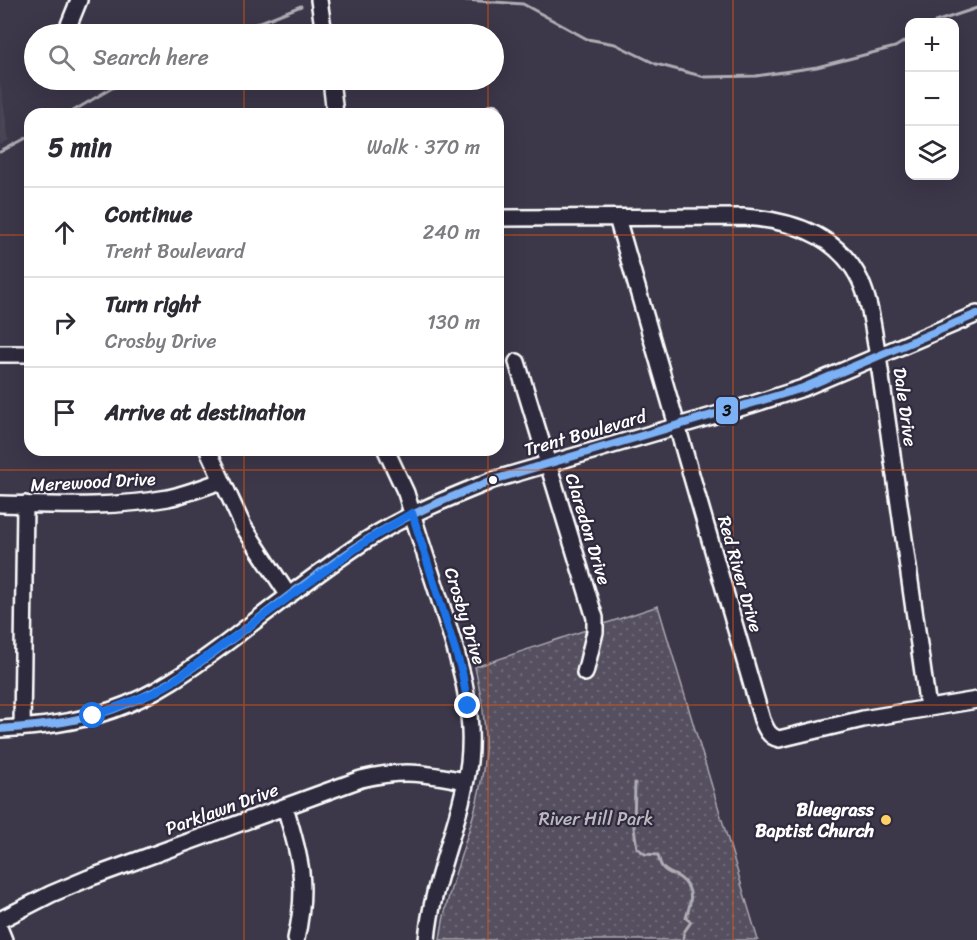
<!DOCTYPE html>
<html lang="en">
<head>
<meta charset="utf-8">
<style>
	body { margin:0; font-family:Sriracha,sans-serif; background:#f2f2f3; color:#2b2b33 }
	.controls { position:absolute; right:18px; top:18px; display:grid; overflow:hidden; border-radius:12px; box-shadow:0 6px 24px #0002 }
	.controls button { width:54px; height:54px; display:grid; place-items:center; padding:0; border:0; border-bottom:2px solid #e1e1e2; background:#fff; color:#2b2b33; font:30px sans-serif }
	.stop { position:absolute; width:18px; height:18px; margin:-14px; border:4px solid #1a73e8; border-radius:50%; background:#fff }
	.stop.end { background:#1a73e8; border-color:#fff; box-shadow:0 2px 6px #0008 }
	.list { margin:0; padding:0; list-style:none }
	h2 { display:flex; justify-content:space-between; align-items:center; height:78px; margin:0; padding:0 24px; font-size:26px }
	h2 small { font-size:20px; font-weight:400; color:#7c7c81 }
	.list li { display:grid; grid-template-columns:39px 1fr auto; gap:18px; align-items:center; box-sizing:border-box; height:90px; padding:0 24px; border-top:2px solid #e1e1e2 }
	.list b { display:block; font-size:22px; white-space:nowrap }
	.list p { margin:0; font-size:20px; white-space:nowrap; color:#7c7c81 }
	.list em { font-size:20px; font-style:normal; color:#7c7c81 }
	.icon { flex:none; width:33px; height:33px; fill:none; stroke:currentColor; stroke-width:2; stroke-linecap:round; stroke-linejoin:round }
	.map { position:relative; flex:none; width:977px; height:940px; overflow:hidden }
	.search { position:absolute; background:#fff; box-shadow:0 6px 24px #0002; left:24px; top:24px; width:480px; height:66px; display:flex; align-items:center; gap:15px; box-sizing:border-box; padding:0 21px; border-radius:33px; color:#7c7c81; font-size:22px }
	.panel { position:absolute; background:#fff; box-shadow:0 6px 24px #0002; left:24px; top:108px; width:480px; height:348px; border-radius:18px }
	.map>svg:first-child { display:block }
	.built { fill:#494455 }
	.park { fill:url(#park-dots); stroke:#aaa8b0; stroke-width:1.5 }
	.lines { fill:none; stroke-linecap:round; stroke-linejoin:round }
	.stream { stroke:#afadb4; stroke-width:3 }
	.minor-casing { stroke:#fff; stroke-width:20 }
	.minor { stroke:#2f2a3d; stroke-width:15 }
	.bus-1-casing { stroke:#2f2a3d; stroke-width:12 }
	.bus-1 { stroke:#7cb1f5; stroke-width:8 }
	.route { stroke:#1a73e8; stroke-width:8 }
	.grid { fill:none; stroke:#e8590c; stroke-width:1.5; stroke-opacity:0.55 }
	.bus-dot { fill:#fff; stroke:#2f2a3d; stroke-width:2 }
	.poi-dot { fill:#ffd166; stroke:#2f2a3d; stroke-width:2 }
	.labels { text-anchor:middle; stroke-width:4.5; stroke-linejoin:round; paint-order:stroke }
	.street-label { font-size:18px; fill:#fff; stroke:#2f2a3d }
	.poi-label { font-size:18px; font-weight:bold; fill:#fff; stroke:#2f2a3d; text-anchor:end }
	.park-label { font-size:18px; fill:#bbb9bf; stroke:#2f2a3d }
	.line-badge { stroke:#2f2a3d; stroke-width:2 }
	.pale-badge-label { font-size:16px; text-anchor:middle; font-weight:bold; fill:#111 }
</style>
</head>
<body>
<div class="map">
<svg width="977" height="940" viewBox="0 0 977 940">
	<defs>
		<pattern id="park-dots" width="8" height="8" patternUnits="userSpaceOnUse" patternTransform="scale(1.5)"><rect width="8" height="8" fill="#555060"/><path d="M2 2h.1M6 6h.1" fill="none" stroke="#6e6a78" stroke-width="1.8" stroke-linecap="round"/></pattern>
	</defs>
	<rect width="100%" height="100%" fill="#3c3749"/>
	<filter id="ink" filterUnits="userSpaceOnUse"><feTurbulence type="fractalNoise" baseFrequency=".0167" numOctaves="2"/><feDisplacementMap in="SourceGraphic" scale="12" xChannelSelector="R" yChannelSelector="G"/><feConvolveMatrix kernelMatrix="1 2 1 2 8 2 1 2 1" color-interpolation-filters="sRGB"/></filter>
	<g filter="url(#ink)">
		<path class="built" d="M0 80 9 140 0 145Z"/>
		<path class="park" d="M658 606 758 940H440C448 875 482 815 485 749 486 720 481 695 475 667Z"/>
		<g class="lines">
			<path class="stream" d="M464 0 523 4 587 39 615 44 656 64 705 77 756 76 817 67 895 47 910 38
				M935 22 977 8
				M236 34 253 25 301 6
				M68 114 112 88 133 80
				M0 152 30 136
				M635 783 634 828 637 848 645 854 658 855C659 859 660 865 663 868 668 874 675 874 680 878 695 889 691 903 686 918L691 922 684 932 683 940"/>
			<g class="minor-casing">
				<path id="minor" d="M319 0 324 34
					M68 27 79 0
					M331 80 335 114
					M493 114V113
					M498 218 743 217C789 220 838 234 860 280 871 303 873 331 878 356L928 708
					M617 218 762 720C766 729 769 737 779 739L863 719 977 700
					M0 354H30
					M517 362 595 618V632L585 673
					M208 450 243 526 289 596
					M386 450 406 493 412 513C422 546 433 578 443 610 459 659 475 709 469 762 461 823 432 879 427 940
					M0 504C55 505 113 508 168 498 186 494 204 487 221 481
					M22 728 25 504
					M0 729C39 727 75 723 112 710 157 695 195 666 233 638 276 605 319 571 365 541 405 515 449 498 493 480L750 405 803 388 977 314
					M285 807C301 859 308 885 296 939
					M0 920 51 894 89 878 361 779C403 769 424 773 465 781
					M0 930 4 940"/>
			</g>
			<use href="#minor" class="minor"/>
			<g class="bus-1-casing">
				<path id="bus-1" d="M0 729C44 726 88 721 129 703 171 686 208 657 244 630 284 599 323 568 365 541 405 515 449 498 493 480L803 388 977 314"/>
			</g>
			<use href="#bus-1" class="bus-1"/>
		</g>
	</g>
	<g class="lines" filter="url(#ink)">
		<path class="route" d="M93 716 151 694 172 682 365 542 412 513 462 672 468 706"/>
	</g>
	<path class="grid" d="M244 0V34M488 0V34M733 0V940M244 80V114M488 80V114M0 235H30M498 235H977M244 450V940M488 450V940M0 470H977M0 705H977"/>
	<circle class="bus-dot" cx="493" cy="480" r="5"/>
	<circle class="poi-dot" cx="886" cy="820" r="6"/>
	<g class="labels">
		<g class="street-label">
			<text transform="translate(905 407) rotate(82)" y="6">Dale Drive</text>
			<text transform="translate(585 433) rotate(-16)" y="6">Trent Boulevard</text>
			<text transform="translate(93 482) rotate(-3)" y="6">Merewood Drive</text>
			<text transform="translate(588 529) rotate(73)" y="6">Claredon Drive</text>
			<text transform="translate(740 574) rotate(74)" y="6">Red River Drive</text>
			<text transform="translate(465 616) rotate(73)" y="6">Crosby Drive</text>
			<text transform="translate(222 809) rotate(-20)" y="6">Parklawn Drive</text>
		</g>
		<g class="poi-label">
			<text x="874" y="816">Bluegrass<tspan x="874" dy="21">Baptist Church</tspan></text>
		</g>
		<g class="park-label">
			<text x="596" y="825">River Hill Park</text>
		</g>
	</g>
	<rect class="line-badge" x="715" y="396" width="24" height="29" rx="6" fill="#7cb1f5"/>
	<g class="pale-badge-label">
		<text x="727" y="416">3</text>
	</g>
</svg>
<div class="controls">
<button>+</button>
<button>−</button>
<button><svg class="icon" aria-label="layers" viewBox="0 0 24 24"><path d="M12 4l9 5-9 5-9-5zM3 14l9 5 9-5"/></svg></button>
</div>
<div class="stop" style="left:93px;top:716px"></div>
<div class="stop end" style="left:468px;top:706px"></div>
<div class="search"><svg class="icon" aria-label="search" viewBox="0 0 24 24"><circle cx="10" cy="10" r="6"/><path d="M15 15l6 6"/></svg>Search here</div>
<section class="panel">
<h2>5 min<small>Walk · 370 m</small></h2>
<ul class="list">
<li><svg class="icon" aria-label="ahead" viewBox="0 0 24 24"><path d="M12 20V5M6 11l6-6 6 6"/></svg><div><b>Continue</b><p>Trent Boulevard</p></div><em>240 m</em></li>
<li><svg class="icon" aria-label="right" viewBox="0 0 24 24"><path d="M7 20v-9h11M14 6l5 5-5 5"/></svg><div><b>Turn right</b><p>Crosby Drive</p></div><em>130 m</em></li>
<li><svg class="icon" aria-label="arrive" viewBox="0 0 24 24"><path d="M6 21V4h12l-3 4 3 4H6"/></svg><div><b>Arrive at destination</b></div></li>
</ul>
</section>
</div>
</body>
</html>
